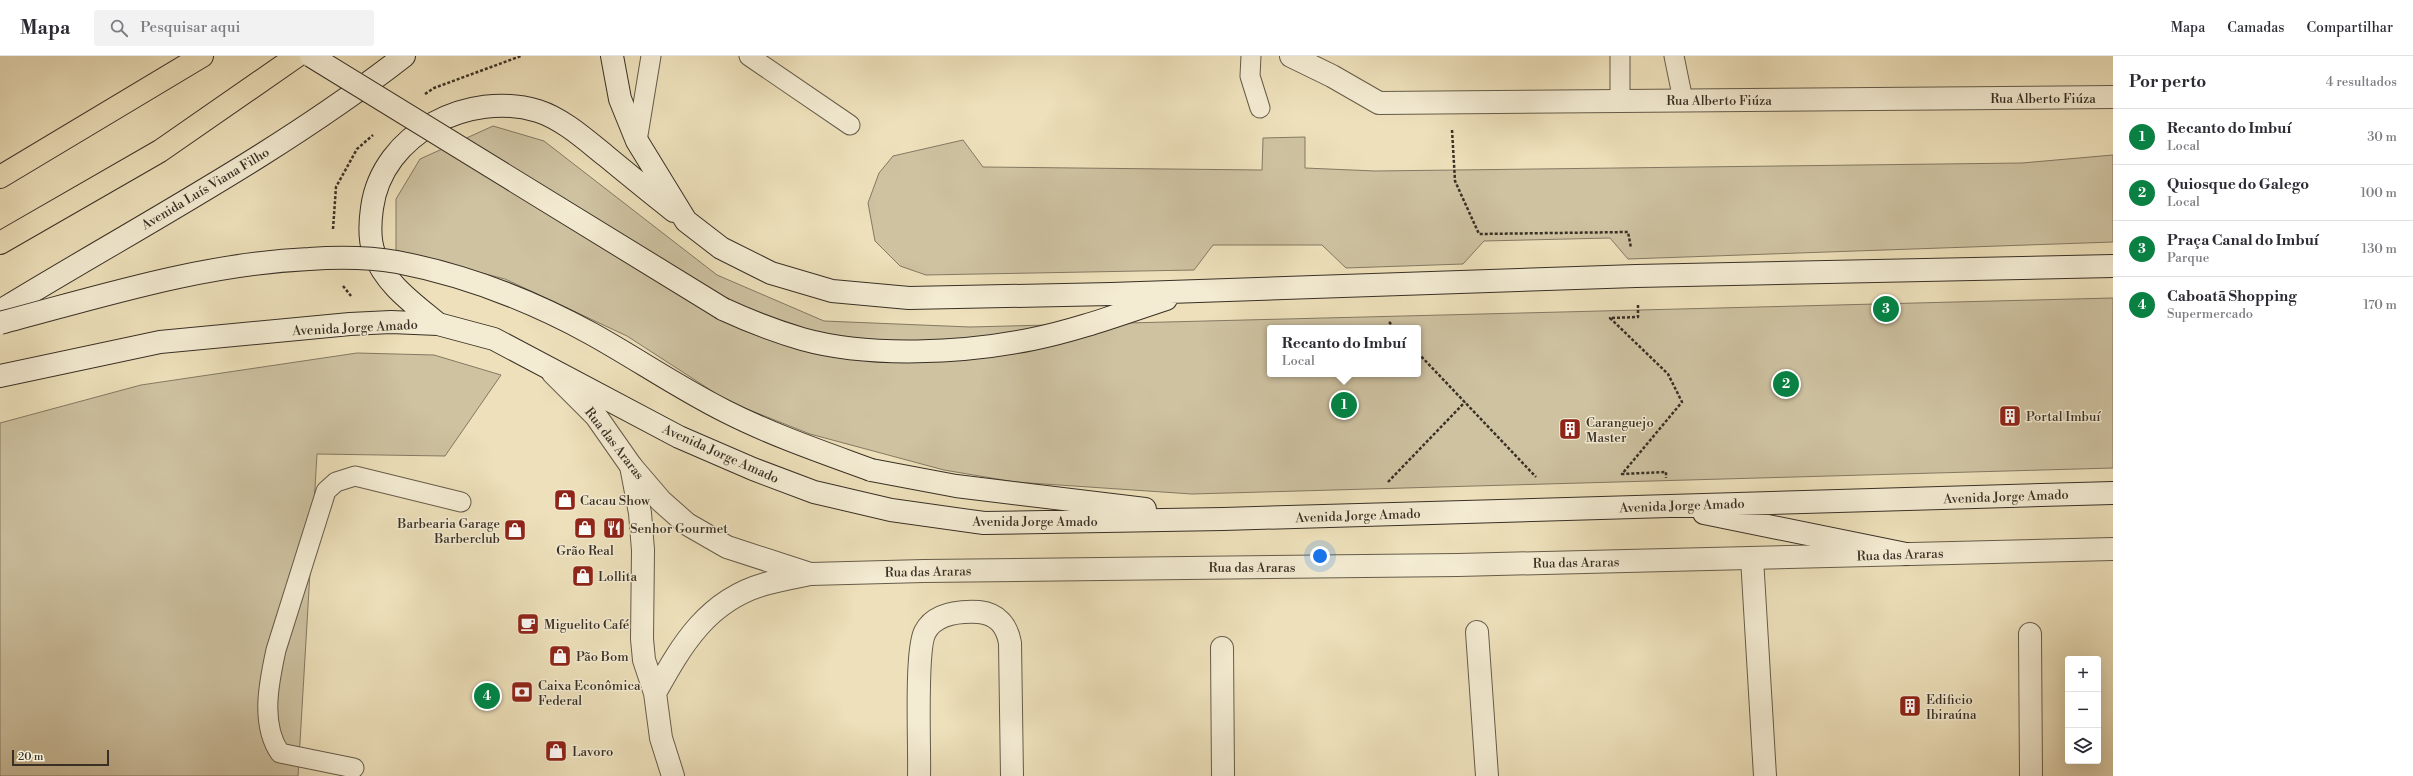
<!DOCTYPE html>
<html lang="pt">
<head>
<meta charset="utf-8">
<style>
	body { margin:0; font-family:"Libre Bodoni",serif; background:#f2f2f3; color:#2b2b33 }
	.controls { position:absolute; right:12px; bottom:12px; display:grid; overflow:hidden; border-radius:4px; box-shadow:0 4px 16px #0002 }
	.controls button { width:36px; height:36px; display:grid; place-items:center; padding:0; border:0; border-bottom:1px solid #e1e1e2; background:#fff; color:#2b2b33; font:20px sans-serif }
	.scale { position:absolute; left:12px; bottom:10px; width:97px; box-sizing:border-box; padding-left:4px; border:2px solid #393025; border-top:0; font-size:11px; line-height:14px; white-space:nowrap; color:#393025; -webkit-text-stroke:3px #f3ebd2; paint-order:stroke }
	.you { position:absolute; left:1320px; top:500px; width:14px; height:14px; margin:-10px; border:3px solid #fff; border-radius:50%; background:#1a73e8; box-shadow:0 0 0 6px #1a73e833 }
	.badge { display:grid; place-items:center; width:26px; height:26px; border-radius:50%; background:#0b8043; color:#fff; font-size:13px; font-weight:700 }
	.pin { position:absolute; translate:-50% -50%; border:2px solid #fff; box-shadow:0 1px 4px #0006 }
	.popup { position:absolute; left:1267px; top:269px; width:154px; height:52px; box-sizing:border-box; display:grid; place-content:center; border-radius:4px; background:#fff; filter:drop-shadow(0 1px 3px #0005); font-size:13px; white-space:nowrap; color:#7c7c81 }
	.popup b { font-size:15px; color:#2b2b33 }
	.popup::after { content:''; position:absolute; left:50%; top:100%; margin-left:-8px; border:8px solid transparent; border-top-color:#fff }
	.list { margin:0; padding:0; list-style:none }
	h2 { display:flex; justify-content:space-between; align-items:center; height:52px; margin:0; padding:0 16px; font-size:17px }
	h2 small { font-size:13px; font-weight:400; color:#7c7c81 }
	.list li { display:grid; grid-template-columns:26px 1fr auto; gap:12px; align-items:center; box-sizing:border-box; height:56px; padding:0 16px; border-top:1px solid #e1e1e2 }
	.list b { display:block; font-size:15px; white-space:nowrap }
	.list p { margin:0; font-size:13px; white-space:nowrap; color:#7c7c81 }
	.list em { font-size:13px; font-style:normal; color:#7c7c81 }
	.icon { flex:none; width:22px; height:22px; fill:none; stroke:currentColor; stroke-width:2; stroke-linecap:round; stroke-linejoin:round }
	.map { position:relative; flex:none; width:2113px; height:720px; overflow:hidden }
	header { display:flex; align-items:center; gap:24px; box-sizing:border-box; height:56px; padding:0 20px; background:#fff; border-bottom:1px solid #e1e1e2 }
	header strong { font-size:19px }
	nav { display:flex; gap:22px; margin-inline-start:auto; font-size:14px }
	.search { width:280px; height:36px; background:#f2f2f3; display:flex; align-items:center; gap:10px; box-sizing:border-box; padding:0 14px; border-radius:4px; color:#7c7c81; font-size:15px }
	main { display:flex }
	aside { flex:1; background:#fff }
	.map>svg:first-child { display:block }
	.green { fill:#cec2a1; stroke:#847963; fill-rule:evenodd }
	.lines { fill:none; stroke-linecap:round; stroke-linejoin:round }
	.service-casing { stroke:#665c4a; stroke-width:21 }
	.minor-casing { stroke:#665c4a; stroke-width:24 }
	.tertiary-casing { stroke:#665c4a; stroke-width:24 }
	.secondary-casing { stroke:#393025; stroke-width:24 }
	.trunk-casing { stroke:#393025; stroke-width:24 }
	.path { stroke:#393025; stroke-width:2.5; stroke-dasharray:3 2; stroke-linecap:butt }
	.service { stroke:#f3ebd2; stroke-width:19 }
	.minor { stroke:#f3ebd2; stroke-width:22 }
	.tertiary { stroke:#f3ebd2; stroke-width:22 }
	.secondary { stroke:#f3ebd2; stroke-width:22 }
	.trunk { stroke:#ede0ba; stroke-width:22 }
	.secondary-bridge-casing { stroke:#393025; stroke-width:24; stroke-linecap:butt }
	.secondary-bridge { stroke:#f3ebd2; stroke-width:22 }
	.labels { text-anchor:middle; stroke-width:3; stroke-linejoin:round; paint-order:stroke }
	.street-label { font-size:13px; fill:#393025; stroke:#f3ebd2 }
	.poi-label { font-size:13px; fill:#393025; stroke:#f3ebd2; text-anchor:start }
</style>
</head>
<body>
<header>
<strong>Mapa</strong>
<div class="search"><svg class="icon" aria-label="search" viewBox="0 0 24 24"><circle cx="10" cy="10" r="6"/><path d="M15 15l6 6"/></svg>Pesquisar aqui</div>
<nav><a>Mapa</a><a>Camadas</a><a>Compartilhar</a></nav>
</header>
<main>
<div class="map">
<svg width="2113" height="720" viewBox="0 0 2113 720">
	<rect width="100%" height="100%" fill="#ede0ba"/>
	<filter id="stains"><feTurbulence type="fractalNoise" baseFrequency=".005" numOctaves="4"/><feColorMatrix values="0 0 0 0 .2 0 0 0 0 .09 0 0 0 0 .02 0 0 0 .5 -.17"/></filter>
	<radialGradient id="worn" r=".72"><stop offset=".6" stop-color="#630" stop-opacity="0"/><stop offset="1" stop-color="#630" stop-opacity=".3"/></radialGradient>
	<path class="green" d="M493 70 544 85 717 219 824 265 970 271 2113 242V412L1192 438 1015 426 944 414 810 378 729 346 627 280 505 223 396 195V143L420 103ZM1270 272H1418V318H1270Z
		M1305 81V112L1375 115 2022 107 2113 99V186L1628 203 1610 182 1484 185 1463 208 1346 212 1322 189H1213L1194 214 926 219 900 210 875 185 868 147 879 117 893 100 963 84 983 111 1262 114 1263 82Z
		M357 297 434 299 501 319 445 400 317 398 298 720H0V367L141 329Z"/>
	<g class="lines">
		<g class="service-casing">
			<path id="service" d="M749 0 850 69
				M1251 0 1250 20 1260 52
				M1620 0V45
				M1674 0 1683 44
				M637 85 651 0
				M354 712 280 697C260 668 269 626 276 594L326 435 336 426 355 420 461 446"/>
		</g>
		<g class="minor-casing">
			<path id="minor" d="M631 410 640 457 643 494 642 583 644 604 655 637 661 682 673 720
				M1752 502 1765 720
				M1477 576 1487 720
				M2030 578 2031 720
				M1222 592 1223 720
				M655 637C682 588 708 544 765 528 779 524 795 521 810 518
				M919 720C920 693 915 595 925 576 935 557 960 555 979 556 998 558 1007 570 1010 587L1012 720"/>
		</g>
		<g class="tertiary-casing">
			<path id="tertiary" d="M1291 0 1332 20 1379 47 2113 41
				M553 317 596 360 631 410 661 445 687 468 727 491 810 518 924 515 1458 509 2113 493"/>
		</g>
		<g class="secondary-casing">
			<path id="secondary" d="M612 0 620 43 637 85 686 165 721 192 771 217 832 235 909 242 1111 238 1636 220 2113 210
				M723 253C749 265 775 275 802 283 870 302 964 297 1033 283 1078 274 1123 257 1166 243
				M0 255C136 172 278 98 404 0
				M438 268C413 247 385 228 374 197 369 183 370 166 372 152 382 77 470 34 538 55 563 63 586 84 606 100 629 119 651 137 674 155
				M0 320 160 286 350 268 391 266 438 268 494 283 679 381 753 413 814 436 891 454 984 467 1223 463 2113 437
				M871 414 956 430 1145 453
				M1704 457 1906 498"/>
		</g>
		<g class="trunk-casing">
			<path id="trunk" d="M0 121 202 0
				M0 187 160 95 297 0"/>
		</g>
		<path class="path" d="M425 38 434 32 521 0
			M1452 74 1455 125 1479 178 1628 176 1631 192
			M333 173 336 131 357 93 373 79
			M343 230 351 240
			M1638 249V261L1610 262 1668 318 1682 346 1622 418 1666 416V422
			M1389 266 1395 272
			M1418 297 1536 421
			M1388 426 1465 346"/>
		<use href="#service" class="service"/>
		<use href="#minor" class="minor"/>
		<use href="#tertiary" class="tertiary"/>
		<use href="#secondary" class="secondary"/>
		<use href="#trunk" class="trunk"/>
		<g class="secondary-bridge-casing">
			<path id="secondary-bridge" d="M311 0 723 253
				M0 267C102 240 202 208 309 203 337 201 368 201 397 206 464 219 532 245 592 278 637 303 679 332 725 355 772 379 822 396 871 414"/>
		</g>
		<use href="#secondary-bridge" class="secondary-bridge"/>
	</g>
	<defs>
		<g id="building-square" transform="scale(1.15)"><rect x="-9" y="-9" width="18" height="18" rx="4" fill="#8f2418" stroke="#f3ebd2"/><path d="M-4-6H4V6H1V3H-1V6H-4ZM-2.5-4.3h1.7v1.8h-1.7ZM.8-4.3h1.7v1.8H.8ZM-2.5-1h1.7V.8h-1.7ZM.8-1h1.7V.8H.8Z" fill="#fff"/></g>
		<g id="shop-square" transform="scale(1.15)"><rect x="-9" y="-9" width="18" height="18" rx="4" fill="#8f2418" stroke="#f3ebd2"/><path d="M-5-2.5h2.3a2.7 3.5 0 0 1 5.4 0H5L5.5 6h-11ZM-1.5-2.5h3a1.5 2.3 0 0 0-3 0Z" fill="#fff"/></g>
		<g id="restaurant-square" transform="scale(1.15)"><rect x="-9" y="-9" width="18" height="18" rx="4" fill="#8f2418" stroke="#f3ebd2"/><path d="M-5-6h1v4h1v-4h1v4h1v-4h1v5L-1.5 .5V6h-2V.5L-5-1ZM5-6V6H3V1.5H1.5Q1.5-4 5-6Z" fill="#fff"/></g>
		<g id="cafe-square" transform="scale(1.15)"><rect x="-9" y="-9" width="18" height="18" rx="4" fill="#8f2418" stroke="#f3ebd2"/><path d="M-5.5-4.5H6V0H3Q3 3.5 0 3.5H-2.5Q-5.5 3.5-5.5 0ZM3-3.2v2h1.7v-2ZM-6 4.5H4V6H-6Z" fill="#fff"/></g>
		<g id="bank-square" transform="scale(1.15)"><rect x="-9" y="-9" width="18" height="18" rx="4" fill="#8f2418" stroke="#f3ebd2"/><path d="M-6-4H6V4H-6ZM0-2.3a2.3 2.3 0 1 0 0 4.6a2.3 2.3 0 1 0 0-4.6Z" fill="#fff"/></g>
	</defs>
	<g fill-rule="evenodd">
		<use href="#building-square" x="2010" y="360"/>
		<use href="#building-square" x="1570" y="373"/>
		<use href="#shop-square" x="565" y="444"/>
		<use href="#shop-square" x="585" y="472"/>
		<use href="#restaurant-square" x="614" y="472"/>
		<use href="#shop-square" x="515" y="474"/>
		<use href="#shop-square" x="583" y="520"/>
		<use href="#cafe-square" x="528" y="568"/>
		<use href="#shop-square" x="560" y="600"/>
		<use href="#bank-square" x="522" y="636"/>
		<use href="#building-square" x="1910" y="650"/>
		<use href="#shop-square" x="556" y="695"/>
	</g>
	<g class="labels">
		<g class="street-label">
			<text x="2043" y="47">Rua Alberto Fiúza</text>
			<text x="1719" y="49">Rua Alberto Fiúza</text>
			<text transform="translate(205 132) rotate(-31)" y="5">Avenida Luís Viana Filho</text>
			<text transform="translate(355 271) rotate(-3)" y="5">Avenida Jorge Amado</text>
			<text transform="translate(615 387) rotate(52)" y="5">Rua das Araras</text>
			<text transform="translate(721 397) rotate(24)" y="5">Avenida Jorge Amado</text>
			<text transform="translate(2006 440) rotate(-2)" y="5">Avenida Jorge Amado</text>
			<text transform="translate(1682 449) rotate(-2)" y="5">Avenida Jorge Amado</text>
			<text transform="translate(1358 459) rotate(-2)" y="5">Avenida Jorge Amado</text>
			<text x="1035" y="470">Avenida Jorge Amado</text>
			<text transform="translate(1900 498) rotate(-2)" y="5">Rua das Araras</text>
			<text transform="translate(1576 506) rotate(-1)" y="5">Rua das Araras</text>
			<text x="1252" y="516">Rua das Araras</text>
			<text transform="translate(928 515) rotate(-1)" y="5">Rua das Araras</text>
		</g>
		<g class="poi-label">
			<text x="2026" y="365">Portal Imbuí</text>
			<text x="1586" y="371">Caranguejo<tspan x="1586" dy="15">Master</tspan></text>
			<text x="580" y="449">Cacau Show</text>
			<text x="500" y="472" text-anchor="end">Barbearia Garage<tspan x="500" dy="15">Barberclub</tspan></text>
			<text x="630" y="477">Senhor Gourmet</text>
			<text x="585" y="499" text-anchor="middle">Grão Real</text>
			<text x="598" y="525">Lollita</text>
			<text x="544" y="573">Miguelito Café</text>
			<text x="576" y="605">Pão Bom</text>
			<text x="538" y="634">Caixa Econômica<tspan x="538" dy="15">Federal</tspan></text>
			<text x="1926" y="648">Edificio<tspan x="1926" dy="15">Ibiraúna</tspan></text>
			<text x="572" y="700">Lavoro</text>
		</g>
	</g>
	<rect width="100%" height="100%" filter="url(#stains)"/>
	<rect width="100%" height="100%" fill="url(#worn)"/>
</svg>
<div class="controls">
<button>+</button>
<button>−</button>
<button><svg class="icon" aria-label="layers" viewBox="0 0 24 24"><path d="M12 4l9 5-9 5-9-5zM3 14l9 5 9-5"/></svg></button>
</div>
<div class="scale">20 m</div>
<div class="you"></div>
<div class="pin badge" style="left:1344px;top:349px">1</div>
<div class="popup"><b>Recanto do Imbuí</b>Local</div>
<div class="pin badge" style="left:1786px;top:328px">2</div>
<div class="pin badge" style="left:1886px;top:253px">3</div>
<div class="pin badge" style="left:487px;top:640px">4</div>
</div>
<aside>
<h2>Por perto<small>4 resultados</small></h2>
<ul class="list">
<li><span class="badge">1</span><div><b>Recanto do Imbuí</b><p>Local</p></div><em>30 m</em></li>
<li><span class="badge">2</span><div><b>Quiosque do Galego</b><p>Local</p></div><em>100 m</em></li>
<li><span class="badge">3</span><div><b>Praça Canal do Imbuí</b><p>Parque</p></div><em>130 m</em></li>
<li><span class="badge">4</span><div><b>Caboatã Shopping</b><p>Supermercado</p></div><em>170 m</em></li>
</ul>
</aside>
</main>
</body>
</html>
